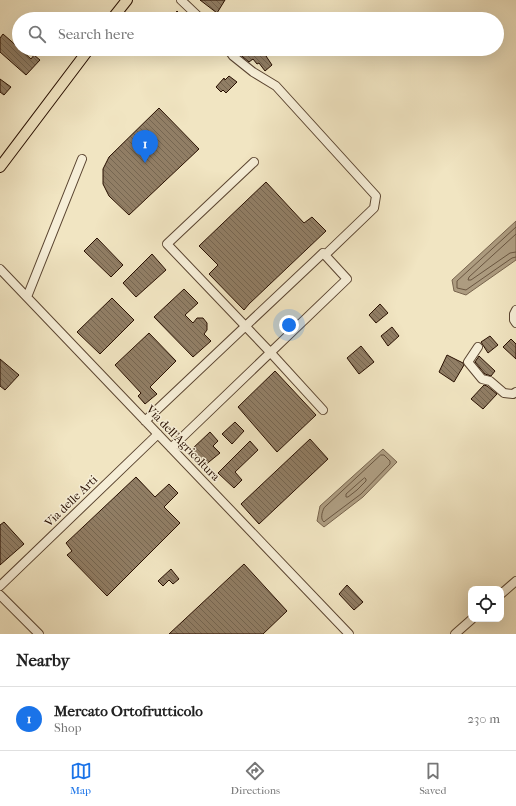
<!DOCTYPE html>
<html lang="en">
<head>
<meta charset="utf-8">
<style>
	body { margin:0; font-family:"IM FELL French Canon",serif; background:#f2f2f2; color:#222 }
	.controls { position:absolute; right:12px; bottom:12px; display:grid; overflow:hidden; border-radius:8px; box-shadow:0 4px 16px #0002 }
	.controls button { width:36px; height:36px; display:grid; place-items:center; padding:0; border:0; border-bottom:1px solid #e0e0e0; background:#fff; color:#222; font:20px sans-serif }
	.you { position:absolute; left:289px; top:325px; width:14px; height:14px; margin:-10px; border:3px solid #fff; border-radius:50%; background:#1a73e8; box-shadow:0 0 0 6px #1a73e833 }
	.badge { display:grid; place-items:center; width:26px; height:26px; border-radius:50%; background:#1a73e8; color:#fff; font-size:13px; font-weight:700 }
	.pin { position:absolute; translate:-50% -33px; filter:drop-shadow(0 1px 2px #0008) }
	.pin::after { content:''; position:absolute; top:21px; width:14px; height:12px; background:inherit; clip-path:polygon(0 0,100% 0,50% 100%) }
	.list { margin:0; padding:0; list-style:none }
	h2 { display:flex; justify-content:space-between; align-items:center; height:52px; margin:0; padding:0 16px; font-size:17px }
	h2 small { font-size:13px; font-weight:400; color:#767676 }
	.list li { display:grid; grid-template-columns:26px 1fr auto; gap:12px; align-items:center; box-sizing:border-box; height:64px; padding:0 16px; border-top:1px solid #e0e0e0 }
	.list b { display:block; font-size:15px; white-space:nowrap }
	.list p { margin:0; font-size:13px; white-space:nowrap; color:#767676 }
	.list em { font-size:13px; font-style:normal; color:#767676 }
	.icon { flex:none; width:22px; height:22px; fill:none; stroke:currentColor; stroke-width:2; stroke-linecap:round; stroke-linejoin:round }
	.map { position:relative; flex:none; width:516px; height:634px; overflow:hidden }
	.search { position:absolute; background:#fff; box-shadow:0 4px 16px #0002; left:12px; right:12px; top:12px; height:44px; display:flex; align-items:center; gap:10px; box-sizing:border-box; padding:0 14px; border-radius:22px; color:#767676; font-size:15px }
	.sheet { height:116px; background:#fff }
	nav { display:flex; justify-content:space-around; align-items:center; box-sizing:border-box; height:56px; border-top:1px solid #e0e0e0; background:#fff; font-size:11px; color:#767676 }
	nav a { display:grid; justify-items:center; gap:2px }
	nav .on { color:#1a73e8 }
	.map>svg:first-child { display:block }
	.water { fill:#ad9c80; stroke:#78644d }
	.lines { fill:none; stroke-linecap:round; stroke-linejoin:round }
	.shore { stroke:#6a5640; stroke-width:1 }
	.building { fill:url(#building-back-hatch); stroke:#280f00 }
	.minor-casing { stroke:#5a4430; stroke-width:10 }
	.major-casing { stroke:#280f00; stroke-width:12 }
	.minor { stroke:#f6eed7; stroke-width:8 }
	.major { stroke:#f1e5c2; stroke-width:10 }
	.labels { text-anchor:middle; stroke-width:3; stroke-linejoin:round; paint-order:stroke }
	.street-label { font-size:12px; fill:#280f00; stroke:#f6eed7 }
</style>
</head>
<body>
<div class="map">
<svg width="516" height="634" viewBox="0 0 516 634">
	<defs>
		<pattern id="building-back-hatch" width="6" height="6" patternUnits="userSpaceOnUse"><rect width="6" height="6" fill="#917e65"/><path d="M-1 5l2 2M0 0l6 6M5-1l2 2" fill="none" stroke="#766651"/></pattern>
	</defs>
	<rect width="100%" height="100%" fill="#f1e5c2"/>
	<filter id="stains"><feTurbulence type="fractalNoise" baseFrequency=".005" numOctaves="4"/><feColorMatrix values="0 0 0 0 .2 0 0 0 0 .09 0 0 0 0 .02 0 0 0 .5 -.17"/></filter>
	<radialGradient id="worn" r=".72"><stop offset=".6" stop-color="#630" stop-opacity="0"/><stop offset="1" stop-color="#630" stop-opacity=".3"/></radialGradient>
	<path class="water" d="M516 221V260L466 295 454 291 452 280Z
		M383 449 397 462 363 497 324 527 317 521 320 506Z"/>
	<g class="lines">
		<path class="shore" d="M516 227 457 281V288L466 290 512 258 516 257
			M516 234 469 277 468 280H471L510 253 516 252
			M381 455H384L390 461V464L361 494 325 521 324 522C320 519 322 512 324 508Z
			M365 478 366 479V481L357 490 348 497H346V494L363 479Z"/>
	</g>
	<path class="building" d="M200 0H225L217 13Z
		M177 11 185 19H170Z
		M3 34 19 48V49H20L31 59 34 55 40 60 26 75 0 52V38Z
		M235 49H252L254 51 257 49H263L268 55 266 56 272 65 265 71 259 63 257 64 253 59 249 62 237 52Z
		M229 76 237 82 226 93 223 90 221 92 216 87 224 78 225 80Z
		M0 79 11 87 4 95 0 92Z
		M159 108 199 149 129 215 109 196 103 184V169L109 157Z
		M266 182 304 223 312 217 326 231 249 304 244 310 209 274 218 265 199 246Z
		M97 238 123 265 111 277 84 251Z
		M152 254 166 270 136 297 123 283Z
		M184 289 198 303 185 315 193 323 197 318H203L207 323V330L204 334 211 341 193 357 154 317Z
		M112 298 134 320 100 354 77 332Z
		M380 304 388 313 376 323 369 315Z
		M392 327 399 336 388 346 381 336Z
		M149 333 176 361 150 387 157 394 145 404 138 396 141 393 115 365Z
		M490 336 498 345 488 353 481 342Z
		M511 339 516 344V359L503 347Z
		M361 346 374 362 359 374 347 358Z
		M447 355 463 363 464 365 454 382 439 372Z
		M479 356 495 371 491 376 485 374 475 362Z
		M0 359 19 375 5 390 0 386Z
		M275 371 316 415 277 452 238 407Z
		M484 385 487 386 497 394 483 409 471 399Z
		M235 422 244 431 232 444 222 434Z
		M210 432 218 441 213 446 220 453 204 466 191 450Z
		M310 439 328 459 259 524 241 504Z
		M250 441 258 450 235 472 242 480 234 488 218 473Z
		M136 477 155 497 169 484 178 493 164 507 180 523 107 596 67 555 72 551 66 543Z
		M4 522 24 544 0 565V525Z
		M244 564 287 611 263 634H169Z
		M171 569 179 579 173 584 169 580 163 586 158 581Z
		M347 585 363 602 354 610 339 594Z"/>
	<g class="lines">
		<g class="minor-casing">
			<path id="minor" d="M181 0 201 19
				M228 49 233 56 253 72 276 86 376 196 374 208 325 255
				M254 162 167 244 270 352 323 410
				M0 269 349 634
				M27 297 82 159
				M516 310 514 314V320L516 323
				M478 347 468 362 482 379 490 381 504 393 513 394 516 392
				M145 421 323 253 325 255 347 279 171 448
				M0 586 158 434
				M501 594 516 581
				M0 595 39 634
				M455 634 472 619"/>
		</g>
		<g class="major-casing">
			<path id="major" d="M112 19 127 0
				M0 167 89 49"/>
		</g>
		<use href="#minor" class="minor"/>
		<use href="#major" class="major"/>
	</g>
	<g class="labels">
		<g class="street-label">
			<text transform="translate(183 443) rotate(46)" y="4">Via dell'Agricoltura</text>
			<text transform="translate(71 501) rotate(-44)" y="4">Via delle Arti</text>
		</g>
	</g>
	<rect width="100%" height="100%" filter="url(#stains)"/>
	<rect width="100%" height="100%" fill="url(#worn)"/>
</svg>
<div class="controls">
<button><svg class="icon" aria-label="locate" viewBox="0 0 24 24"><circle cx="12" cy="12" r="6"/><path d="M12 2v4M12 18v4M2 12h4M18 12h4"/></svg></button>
</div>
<div class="you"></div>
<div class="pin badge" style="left:145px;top:163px">1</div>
<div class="search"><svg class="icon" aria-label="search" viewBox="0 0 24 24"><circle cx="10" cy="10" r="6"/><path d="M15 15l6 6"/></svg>Search here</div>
</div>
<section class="sheet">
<h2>Nearby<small></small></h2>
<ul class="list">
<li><span class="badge">1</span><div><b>Mercato Ortofrutticolo</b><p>Shop</p></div><em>230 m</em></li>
</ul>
</section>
<nav>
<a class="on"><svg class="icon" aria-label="map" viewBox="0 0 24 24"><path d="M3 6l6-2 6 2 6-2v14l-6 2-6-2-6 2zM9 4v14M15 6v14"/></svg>Map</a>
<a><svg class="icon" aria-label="directions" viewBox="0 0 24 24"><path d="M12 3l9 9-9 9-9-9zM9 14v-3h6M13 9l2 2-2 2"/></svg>Directions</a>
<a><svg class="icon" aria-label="saved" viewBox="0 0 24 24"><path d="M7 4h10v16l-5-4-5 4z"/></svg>Saved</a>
</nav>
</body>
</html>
